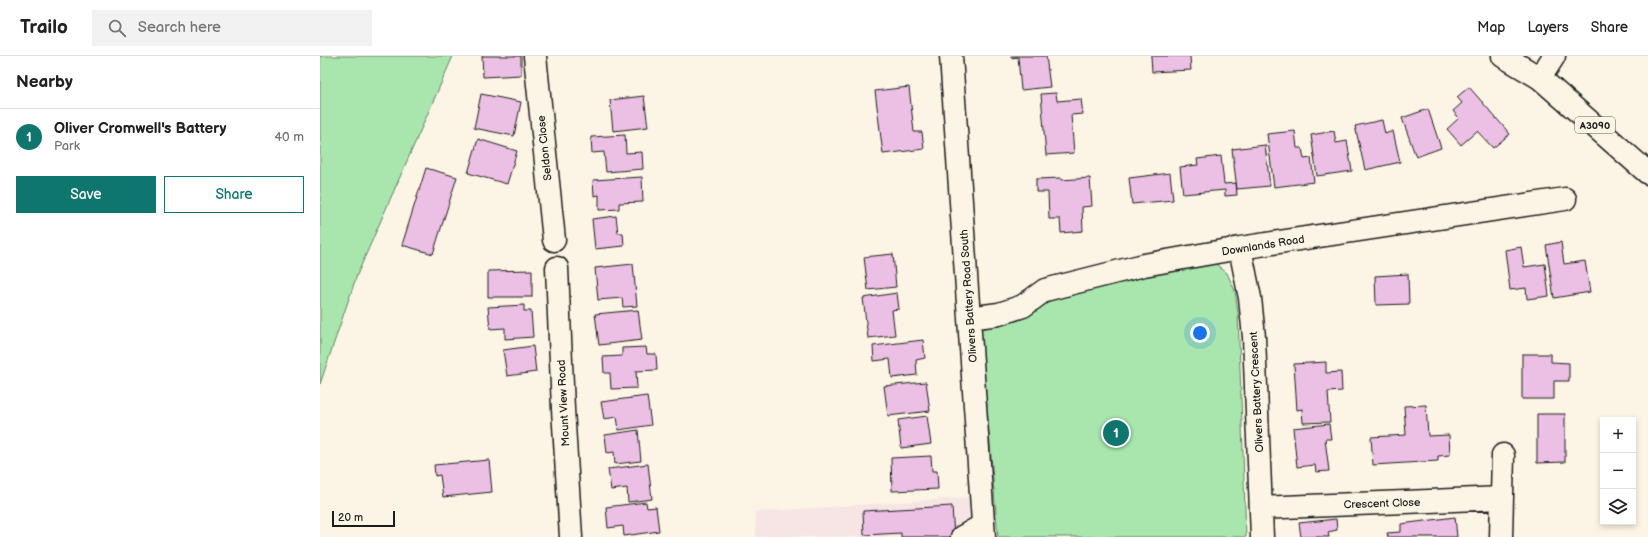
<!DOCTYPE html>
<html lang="en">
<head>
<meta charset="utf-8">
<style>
	body { margin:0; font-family:"Balsamiq Sans",sans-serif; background:#f2f2f2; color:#202124 }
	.controls { position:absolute; right:12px; bottom:12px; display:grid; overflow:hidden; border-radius:0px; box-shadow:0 2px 6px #0003 }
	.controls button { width:36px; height:36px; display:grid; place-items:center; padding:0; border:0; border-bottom:1px solid #e0e0e0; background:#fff; color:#202124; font:20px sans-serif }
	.scale { position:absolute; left:12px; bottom:10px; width:63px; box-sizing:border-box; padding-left:4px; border:2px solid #1c1c1c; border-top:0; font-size:11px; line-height:14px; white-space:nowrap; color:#1c1c1c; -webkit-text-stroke:3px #fcf5e5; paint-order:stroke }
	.you { position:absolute; left:880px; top:277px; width:14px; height:14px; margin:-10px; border:3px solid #fff; border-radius:50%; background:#1a73e8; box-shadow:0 0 0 6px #1a73e833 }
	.badge { display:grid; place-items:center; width:26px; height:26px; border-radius:50%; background:#0f766e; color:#fff; font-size:13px; font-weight:700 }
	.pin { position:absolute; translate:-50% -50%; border:2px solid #fff; box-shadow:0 1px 4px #0006 }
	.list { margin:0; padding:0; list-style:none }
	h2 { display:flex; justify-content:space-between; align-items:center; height:52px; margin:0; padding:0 16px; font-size:17px }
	h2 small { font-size:13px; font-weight:400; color:#757577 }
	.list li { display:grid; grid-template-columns:26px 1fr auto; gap:12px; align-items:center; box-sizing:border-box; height:56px; padding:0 16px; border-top:1px solid #e0e0e0 }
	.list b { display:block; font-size:15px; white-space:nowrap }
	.list p { margin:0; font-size:13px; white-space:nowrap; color:#757577 }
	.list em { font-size:13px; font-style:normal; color:#757577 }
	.actions { display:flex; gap:8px; padding:12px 16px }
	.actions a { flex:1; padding:9px 0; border:1px solid #0f766e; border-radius:0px; text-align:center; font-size:14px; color:#0f766e }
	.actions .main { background:#0f766e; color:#fff }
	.icon { flex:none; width:22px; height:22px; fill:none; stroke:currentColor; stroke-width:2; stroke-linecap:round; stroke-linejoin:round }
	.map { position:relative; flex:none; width:1328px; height:481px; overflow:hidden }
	header { display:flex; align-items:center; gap:24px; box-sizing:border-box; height:56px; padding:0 20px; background:#fff; border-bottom:1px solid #e0e0e0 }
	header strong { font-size:19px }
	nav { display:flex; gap:22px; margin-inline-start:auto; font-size:14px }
	.search { width:280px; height:36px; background:#f2f2f2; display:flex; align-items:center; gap:10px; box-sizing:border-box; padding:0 14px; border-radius:0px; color:#757577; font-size:15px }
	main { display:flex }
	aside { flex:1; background:#fff }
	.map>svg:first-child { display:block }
	.built { fill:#f7e5e5 }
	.green { fill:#a8e6ae; stroke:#628165 }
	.building { fill:#ecbfe4; stroke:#1c1c1c }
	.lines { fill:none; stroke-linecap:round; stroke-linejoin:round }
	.minor-casing { stroke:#1c1c1c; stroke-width:25 }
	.major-casing { stroke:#1c1c1c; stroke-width:25 }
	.minor { stroke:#fcf5e5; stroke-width:22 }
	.major { stroke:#fcf5e5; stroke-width:22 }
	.labels { text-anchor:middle; stroke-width:3; stroke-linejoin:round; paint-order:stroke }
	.shield { fill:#fcf5e5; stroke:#5f5d58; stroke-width:1 }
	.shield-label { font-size:10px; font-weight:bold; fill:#1c1c1c }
	.street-label { font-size:11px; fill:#1c1c1c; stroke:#fcf5e5 }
</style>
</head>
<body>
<header>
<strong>Trailo</strong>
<div class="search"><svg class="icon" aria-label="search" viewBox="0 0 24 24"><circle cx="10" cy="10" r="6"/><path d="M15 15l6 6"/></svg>Search here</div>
<nav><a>Map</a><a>Layers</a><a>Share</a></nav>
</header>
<main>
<aside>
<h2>Nearby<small></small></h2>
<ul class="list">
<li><span class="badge">1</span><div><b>Oliver Cromwell's Battery</b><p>Park</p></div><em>40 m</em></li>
</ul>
<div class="actions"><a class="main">Save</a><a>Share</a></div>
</aside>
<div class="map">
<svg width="1328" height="481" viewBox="0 0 1328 481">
	<rect width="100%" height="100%" fill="#fcf5e5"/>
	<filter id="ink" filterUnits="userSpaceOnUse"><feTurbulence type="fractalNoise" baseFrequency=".025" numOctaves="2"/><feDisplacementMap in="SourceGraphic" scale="8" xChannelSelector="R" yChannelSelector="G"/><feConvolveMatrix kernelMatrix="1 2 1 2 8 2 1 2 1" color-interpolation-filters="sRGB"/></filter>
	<g filter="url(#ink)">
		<path class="built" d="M652 441 655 481H436L435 456Z"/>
		<path class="green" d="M0 0H133L37 219 0 328Z
			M892 205 907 217 915 235 918 257 926 481H678L660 272 712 254 733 240Z"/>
		<path class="building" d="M162 0H201V19L163 21Z
			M691 0H726L730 31 701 34 698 1 691 2Z
			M831 0H870L871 14 832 16Z
			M589 31 594 76H602L604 93 563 98 555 35Z
			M1149 31 1190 78 1173 92 1157 75 1141 89 1127 73 1139 62 1133 55 1142 47 1137 41Z
			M736 37 737 45 761 43 763 58 751 59 754 97 726 99 721 38Z
			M161 38 201 46 194 80 154 72Z
			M324 40 328 71 293 75 290 44Z
			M1108 53 1121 92 1096 101 1082 62Z
			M1062 64 1065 78 1073 75 1080 106 1045 114 1035 70Z
			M975 75 977 92H982L984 103 991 102 994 126 954 131 947 78Z
			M1014 75 1016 87 1027 85 1032 115 997 120 991 79Z
			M305 79 306 97 322 96 323 113 286 116 284 96 272 97 271 81Z
			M158 83 197 95 187 128 148 117Z
			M945 89 950 130 917 133 912 93Z
			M901 100 904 128 916 127 917 139 905 140V134L863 138 860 111 878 109 877 103Z
			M106 112 137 121 113 198 82 189Z
			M850 117 853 144 812 148 809 122Z
			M322 121 323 146 299 147V153L279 154V139L274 140 273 124Z
			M741 122V124L770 122 772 150 762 151 763 175 741 177 740 163H729L728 136H716V123Z
			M296 160 298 177H303L304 190 275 193 272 163Z
			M1241 186 1244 208 1265 205 1270 236 1234 242 1226 189Z
			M1201 191 1204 211 1225 208 1229 240 1207 243 1206 232 1190 234 1185 194Z
			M573 198 576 231 548 234 544 201Z
			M313 208 317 250 303 251 302 242 278 244 275 212Z
			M212 214V241H168V215Z
			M1088 218 1089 248 1056 249 1055 220Z
			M577 237 579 253 572 254 575 279 548 282 543 242Z
			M204 249V255H211L213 281 185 283V272L170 273 168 251Z
			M318 254 322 284 279 289 275 258Z
			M603 284 605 302 596 304 597 319 572 322 570 303 554 305 553 290Z
			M213 290 216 316 187 320 183 294Z
			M326 291 327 298H336L337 314 316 315 317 332 291 333 290 317H284L283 301 302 300V292Z
			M1202 298H1231V306L1249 307V325H1234V343H1202Z
			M1006 306V317L1021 316 1022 335 1008 336 1010 366 983 367 982 353 977 354 974 308Z
			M606 326 610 355 568 360 564 330Z
			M327 340 331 369 299 374 297 361 284 363 281 346Z
			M1106 349 1108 380 1129 379 1130 399 1118 400V405L1053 409 1051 381 1086 379 1084 350Z
			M1217 358H1245V406L1217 407Z
			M607 360 611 388 581 392 578 364Z
			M1009 368 1011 383H1005L1009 415 996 416 995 409 977 411 973 372Z
			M318 374 321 405 295 408 294 396 287 397 285 379Z
			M611 400 612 415H617L618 433 572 435 571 402Z
			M169 404 172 436 123 441 120 419 115 420 114 409Z
			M328 408 332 443 308 446 307 432 291 434 288 413Z
			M326 446 327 452 336 451 339 475 304 480 303 470 288 472 286 451Z
			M632 450 634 481H581V477L544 479 543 455Z
			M1135 461 1137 481H1068L1067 477 1081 476V468Z
			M1016 463 1017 474 1008 476 1009 481H981L979 467Z"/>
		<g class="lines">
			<g class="minor-casing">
				<path id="minor" d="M215 0 234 184
					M631 0 664 481
					M1220 22 1234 0
					M920 192 930 242 934 281 942 481
					M237 212 243 353 251 481
					M649 262 679 258 703 250 725 234 824 209 920 192 1245 143
					M941 452 1182 442
					M642 481 663 469
					M1181 481 1183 399"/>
			</g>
			<g class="major-casing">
				<path id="major" d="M1183 0 1220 22 1328 117"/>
			</g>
			<use href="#minor" class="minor"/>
			<use href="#major" class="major"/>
		</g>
	</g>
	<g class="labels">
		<rect class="shield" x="1255" y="61" width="40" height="16" rx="3"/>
		<g class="shield-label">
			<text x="1275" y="73">A3090</text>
		</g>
		<g class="street-label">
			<text transform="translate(224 92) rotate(-96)" y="4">Seldon Close</text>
			<text transform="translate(943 189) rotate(-9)" y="4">Downlands Road</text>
			<text transform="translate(648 240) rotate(-94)" y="4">Olivers Battery Road South</text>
			<text transform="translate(936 336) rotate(-93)" y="4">Olivers Battery Crescent</text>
			<text transform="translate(243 347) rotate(-93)" y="4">Mount View Road</text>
			<text transform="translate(1062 447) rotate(-2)" y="4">Crescent Close</text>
		</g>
	</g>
</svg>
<div class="controls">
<button>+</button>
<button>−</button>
<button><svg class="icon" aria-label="layers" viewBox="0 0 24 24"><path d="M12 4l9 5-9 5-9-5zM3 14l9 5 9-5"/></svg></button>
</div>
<div class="scale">20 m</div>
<div class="you"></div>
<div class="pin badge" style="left:796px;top:377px">1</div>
</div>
</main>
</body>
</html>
